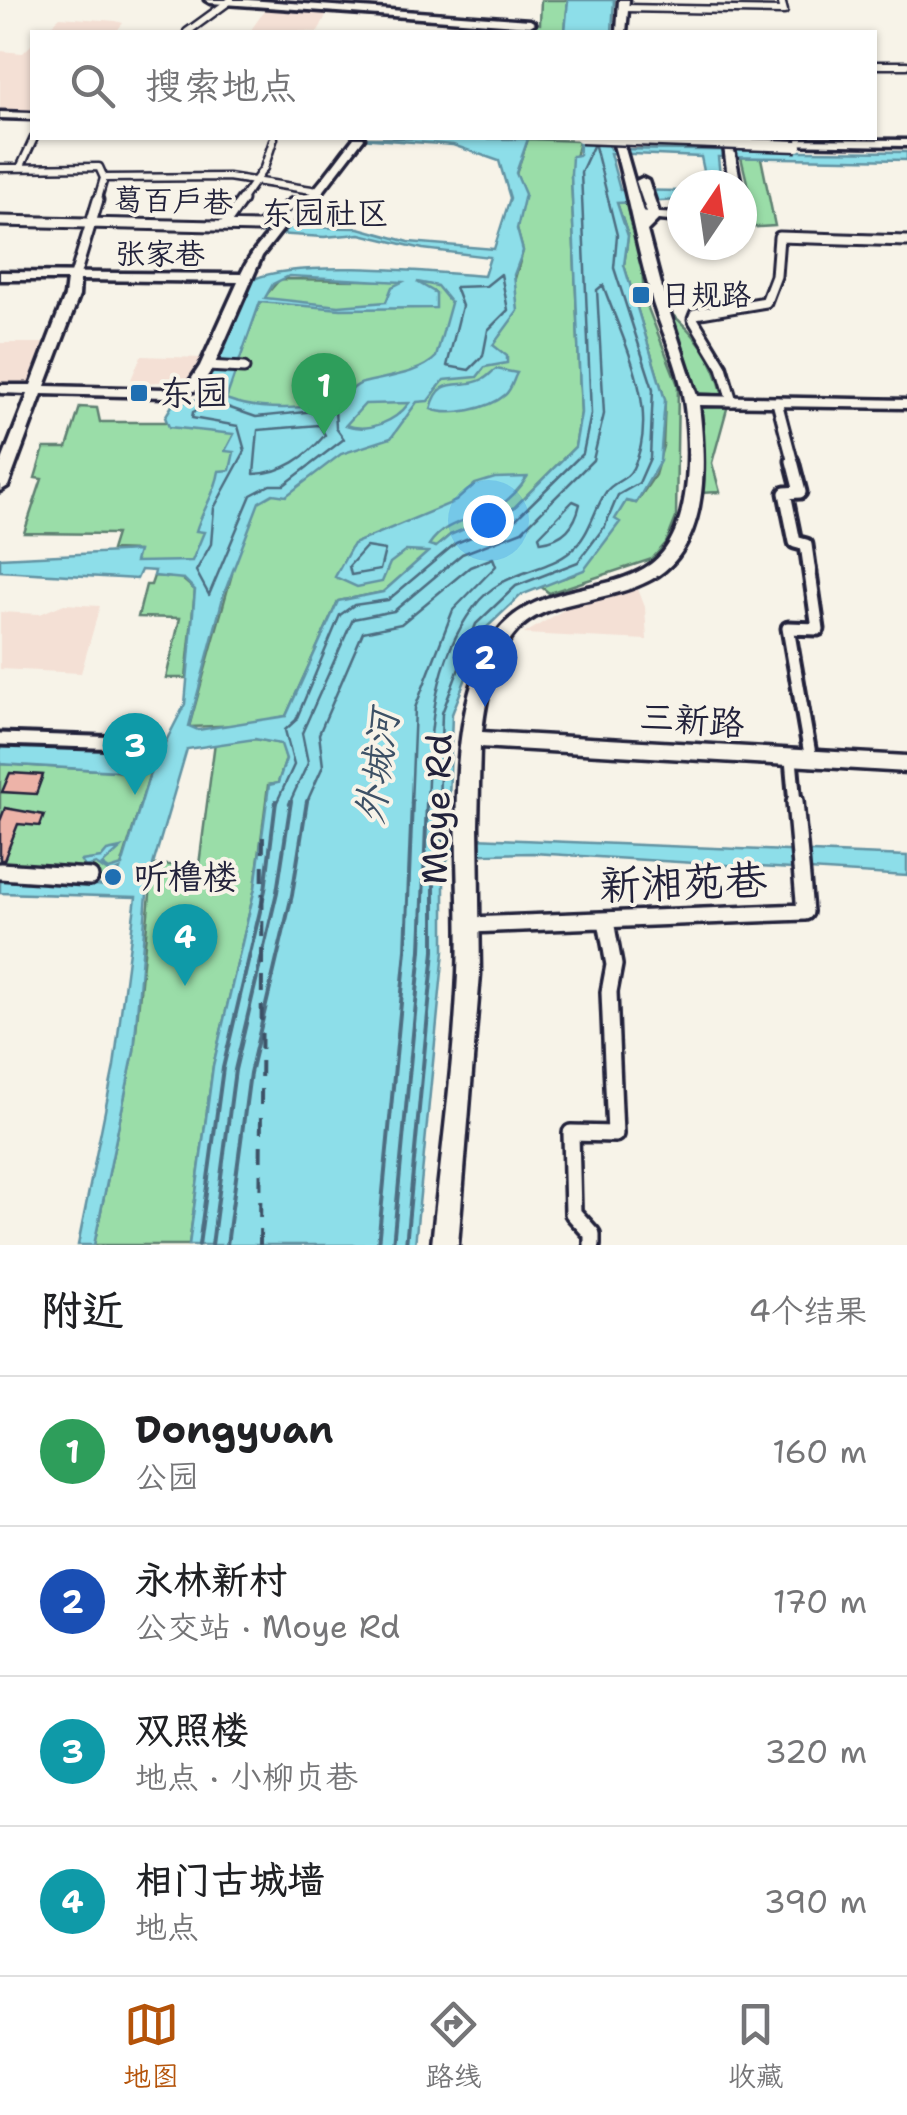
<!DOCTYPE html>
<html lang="zh">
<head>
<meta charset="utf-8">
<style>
	body { margin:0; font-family:"Shantell Sans","LXGW WenKai TC",sans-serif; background:#f2f2f2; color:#202124 }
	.compass { position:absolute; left:667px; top:170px; width:90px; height:90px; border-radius:50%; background:#fff; box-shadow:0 2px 8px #0004; rotate:13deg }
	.you { position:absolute; left:488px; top:520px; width:35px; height:35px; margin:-25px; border:8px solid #fff; border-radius:50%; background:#1a73e8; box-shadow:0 0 0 15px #1a73e833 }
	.badge { display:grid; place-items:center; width:65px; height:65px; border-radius:50%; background:#b45309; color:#fff; font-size:32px; font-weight:700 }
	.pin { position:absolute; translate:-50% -82px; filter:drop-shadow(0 2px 5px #0008) }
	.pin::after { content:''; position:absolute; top:52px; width:35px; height:30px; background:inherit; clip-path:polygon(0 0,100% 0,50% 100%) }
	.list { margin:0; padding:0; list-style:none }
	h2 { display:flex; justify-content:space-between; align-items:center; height:130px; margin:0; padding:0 40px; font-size:42px }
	h2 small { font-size:32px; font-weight:400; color:#757577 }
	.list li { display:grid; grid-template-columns:65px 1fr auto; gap:30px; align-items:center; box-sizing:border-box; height:150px; padding:0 40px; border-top:2px solid #e0e0e0 }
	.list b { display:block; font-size:38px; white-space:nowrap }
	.list p { margin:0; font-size:32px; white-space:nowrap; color:#757577 }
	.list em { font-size:32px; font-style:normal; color:#757577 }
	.icon { flex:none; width:55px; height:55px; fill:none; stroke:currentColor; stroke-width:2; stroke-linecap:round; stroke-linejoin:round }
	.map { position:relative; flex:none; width:907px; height:1245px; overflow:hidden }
	.search { position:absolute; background:#fff; box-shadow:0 2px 8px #0004; left:30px; right:30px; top:30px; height:110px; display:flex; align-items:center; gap:25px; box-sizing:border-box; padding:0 35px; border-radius:0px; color:#757577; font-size:38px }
	.sheet { height:730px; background:#fff }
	nav { display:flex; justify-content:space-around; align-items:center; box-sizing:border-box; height:140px; border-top:2px solid #e0e0e0; background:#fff; font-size:28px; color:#757577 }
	nav a { display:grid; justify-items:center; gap:5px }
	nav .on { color:#b45309 }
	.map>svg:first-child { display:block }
	.built { fill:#f4e0d5 }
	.green { fill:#9adda8; stroke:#5e8072; stroke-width:2.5 }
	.water { fill:#8ddee9; stroke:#6293a3; stroke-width:2.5; fill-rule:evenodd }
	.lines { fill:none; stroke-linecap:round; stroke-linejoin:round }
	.shore-far1 { stroke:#4d6d81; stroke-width:2.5 }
	.shore { stroke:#4d6d81; stroke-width:4 }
	.ferry { stroke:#3d5166; stroke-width:4; stroke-dasharray:16 12; stroke-linecap:butt }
	.building { fill:#edb3a8; stroke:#22223b; stroke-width:2.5 }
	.street-far3-casing { stroke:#22223b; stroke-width:11 }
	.street-far2-casing { stroke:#22223b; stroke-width:15 }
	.street-far1-casing { stroke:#22223b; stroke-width:19 }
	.street-casing { stroke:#22223b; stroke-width:22 }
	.secondary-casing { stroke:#22223b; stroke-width:7 }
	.street-far3 { stroke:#f7f3e8; stroke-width:6 }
	.street-far2 { stroke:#f7f3e8; stroke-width:9 }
	.street-far1 { stroke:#f7f3e8; stroke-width:11 }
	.street { stroke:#f7f3e8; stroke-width:15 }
	.secondary { fill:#f7f3e8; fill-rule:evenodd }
	.secondary-bridge-casing { stroke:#22223b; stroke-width:15; stroke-linecap:butt }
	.secondary-bridge { stroke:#f7f3e8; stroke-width:10 }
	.poi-dot { fill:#1f6fb2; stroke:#f7f3e8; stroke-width:4 }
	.labels { text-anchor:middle; stroke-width:8; stroke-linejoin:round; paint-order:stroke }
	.far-street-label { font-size:30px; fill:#22223b; stroke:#f7f3e8 }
	.far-poi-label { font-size:30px; fill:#22223b; stroke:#f7f3e8; text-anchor:start }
	.far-neighbourhood-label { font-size:32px; fill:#22223b; stroke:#f7f3e8 }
	.poi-label { font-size:35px; fill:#22223b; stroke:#f7f3e8; text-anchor:start }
	.street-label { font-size:35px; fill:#22223b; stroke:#f7f3e8 }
	.water-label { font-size:38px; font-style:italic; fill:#3d5166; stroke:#f7f3e8 }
	.near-street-label { font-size:42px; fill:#22223b; stroke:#f7f3e8 }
</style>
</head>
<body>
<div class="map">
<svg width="907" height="1245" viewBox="0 0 907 1245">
	<rect width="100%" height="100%" fill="#f7f3e8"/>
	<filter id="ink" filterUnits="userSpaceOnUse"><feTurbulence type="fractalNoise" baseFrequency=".01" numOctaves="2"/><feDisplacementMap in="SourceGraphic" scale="20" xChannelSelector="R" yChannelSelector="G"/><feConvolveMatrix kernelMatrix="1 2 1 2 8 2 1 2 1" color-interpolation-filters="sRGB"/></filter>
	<g filter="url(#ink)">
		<path class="built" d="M269 4 328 11 318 32 251 30Z
			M60 17 116 21 123 23 116 32H44Z
			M32 44V107L29 112H0V51L23 53Z
			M0 343H50L35 383H0Z
			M141 356 202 358 195 374 186 380 129 384Z
			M638 589 645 607 647 640 524 634 570 606Z
			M64 604 100 606 81 673 0 669V612L40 614Z"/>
		<path class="green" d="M541 0H568L565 32H518V23L540 24Z
			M528 139 579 141 571 174 581 413 575 447 510 512 450 535 383 592 338 601 286 716 245 725 189 727 232 574 183 563 134 562 137 551 111 550 116 534 24 533 42 479 35 478 44 448H67L80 407 97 408 100 422H165L226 396 260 302 280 279 514 282 523 251 517 229 521 186 516 174Z
			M741 157 761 158 775 226 742 228 754 212Z
			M625 200 642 266 644 298 678 385 676 518 666 543 652 559 549 593 539 585 574 575 626 501 636 503 655 475 663 446 665 400 624 265 628 236 617 203Z
			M668 311C698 335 713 358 723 395L699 393Z
			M708 405H728L712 463 720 492 699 493V411Z
			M154 576 181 578 195 590 186 678H166L180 618 138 617 146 585H151Z
			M255 739 282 744 286 759 278 783 268 785 255 888 213 1066 189 1245H94L134 1051 153 865H199L215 742Z
			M0 764 150 773 116 883 0 867Z"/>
		<path class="water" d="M568 0H614L612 32H565Z
			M360 138 528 139 516 173 525 194 517 229 523 251 514 275 518 311 493 345 507 356V363L485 367 477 377 444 380 428 401 417 402 391 438 341 454 286 496 273 494 259 502 224 594 189 726 198 730 286 716 338 601 383 592 428 552 406 551 390 563 382 582 357 587 335 577 353 544 456 501 475 484 495 478 527 477C497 527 452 509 429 545L436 547 450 535 514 508 575 447 581 413 571 174 572 156 579 155V138H606L610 149 907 152V160L718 157 721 185H707L701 157 610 153 620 190 682 191V200L617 203 628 236 624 265 665 400 660 461 636 503 626 501 615 519 620 522 584 570 521 595 485 629 452 714 448 830 452 837 907 856V876L533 853 450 855 444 865V951L415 1245H189L213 1066 255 888 269 785 278 783 286 759 281 744 255 739 187 749 148 882 134 1051 94 1245H78L114 1066 136 897 0 893V875L114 887 120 870 111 874 96 864 85 867 81 861 101 858 107 851 121 848 102 865 109 870 122 866 150 773 0 764V746L148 748 165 743 185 704 195 590 184 579 154 576 155 571 141 570 137 579 0 571V558L138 551 135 562 192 561 204 532 196 531C202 510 216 493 219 471L230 470 234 452 225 451 234 434 169 427 165 417 173 404 200 399 254 279C298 259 432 272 484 276L490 257 423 249 360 234 324 237 159 227H0V223L359 228 409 242 494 249 510 198 499 161 453 145ZM289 276 402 282 392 287 386 302 339 306 265 298 273 284ZM417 282 437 286 451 303 436 357C420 374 385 377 363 383 354 385 351 392 343 396 312 412 258 411 226 399L260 302 341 309 436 308V293ZM409 403C395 422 368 433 346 425L365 404Z
			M496 369 517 373C513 380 512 389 505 395 489 409 450 417 431 409 440 372 462 391 483 379 488 377 491 372 496 369Z"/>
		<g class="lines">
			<path class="shore-far1" d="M501 274 508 310 488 330 483 356 469 370 447 366 462 306 455 287 486 286Z
				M213 402 256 417 335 409 336 428 344 439 284 485H270L251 495 209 595 196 571 211 544 214 508 245 451 238 426 192 418 193 412Z
				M319 425 325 435C306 457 284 473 254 474L258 430Z
				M573 501 580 504C575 526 564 539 541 542L539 536Z
				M366 547 385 550 380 570 351 575 349 566Z
				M276 804 294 765 285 730 296 720 340 615 354 605 388 600 456 543 516 519 583 453 591 414 581 172 593 146
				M289 804 308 763 302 733 353 619 394 611 462 554 522 531 593 460 604 414 597 290 603 285C622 339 662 411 633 468 627 481 613 481 606 492 593 511 590 535 571 551 544 574 502 569 474 607 431 664 430 736 427 804
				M306 804 323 766 319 734 363 632 401 624 470 567 493 558 496 566 453 610 415 708 411 804
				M439 804 442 713 476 624 516 586 578 562 605 526 618 495 639 483 650 458 653 389 614 268 617 235 595 146"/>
			<path class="shore" d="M199 1245 223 1068 265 890 276 801
				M212 1245 235 1070 277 892 291 801
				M227 1245 250 1073 292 895 307 801
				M378 1245 406 950 412 801
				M393 1245 421 950 427 801
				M406 1245 434 951V864L444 845 438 830 439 801"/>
			<path class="ferry" d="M260 1245 263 830"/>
		</g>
		<path class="building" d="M10 773 43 775 36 794 2 792Z
			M5 808 44 815 40 826 18 824 4 860H0V821Z"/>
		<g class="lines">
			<g class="street-far3-casing">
				<path id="street-far3" d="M624 8 784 11 781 0
					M187 32 231 0
					M874 65H907
					M0 168 99 167 104 178 228 177 318 191
					M20 168 34 138
					M97 202 104 178
					M240 202 264 168 274 138"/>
			</g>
			<g class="street-far2-casing">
				<path id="street-far2" d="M0 221 259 227 293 203 303 206
					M225 224 242 200
					M74 279 98 200
					M207 366 244 368
					M732 401 722 367 693 319 695 314 766 302 776 276 779 237 907 241
					M777 402 793 463"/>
			</g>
			<g class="street-far1-casing">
				<path id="street-far1" d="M792 461 800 492 785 493 795 542 806 545 818 629 788 628 811 760
					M0 739 123 743
					M791 759 795 804"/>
			</g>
			<g class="street-casing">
				<path id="street" d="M0 871 90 877
					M470 925 805 912 795 801
					M592 1245V1234L573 1213 571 1133 615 1134 609 992 614 965 606 921"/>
			</g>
			<g class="secondary-casing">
				<path id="secondary" d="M205 0H248L530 20 535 23 530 26 210 3Z
					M619 0H629L626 32H617Z
					M0 112 32 113V119L0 118Z
					M354 138H364L322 193 283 229 262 256 214 366 198 390 166 397 42 394 8 486 0 491V466L28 394 0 393V385H31L65 296 67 280H0V272L241 274C259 235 286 219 314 189 328 173 341 154 354 138ZM80 280 238 282 200 366 188 384 166 389 45 386 79 296Z
					M612 138H622L643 212 647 213 636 181 642 178 648 181 659 213 682 214V222L658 220 647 231 663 292 697 396 907 400V408L699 405C705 457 710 534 664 571 647 585 622 592 600 597 573 604 544 607 522 626 494 651 486 697 482 732L907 756V772L480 747 478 825 480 974 458 1245H432C441 1155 454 1065 458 974 462 878 445 774 473 681 493 617 526 600 588 587 609 583 633 577 651 564 696 531 692 433 681 385 674 353 658 324 650 292 635 241 627 189 612 138Z
					M723 138 732 140 741 185H729Z
					M778 139 907 140V146L774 144 773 142Z"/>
			</g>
			<use href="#street-far3" class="street-far3"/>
			<use href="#street-far2" class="street-far2"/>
			<use href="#street-far1" class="street-far1"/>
			<use href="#street" class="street"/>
			<use href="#secondary" class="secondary"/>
			<g class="secondary-bridge-casing">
				<path id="secondary-bridge" d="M581 138 797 146"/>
			</g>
			<use href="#secondary-bridge" class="secondary-bridge"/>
		</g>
	</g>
	<g class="poi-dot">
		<rect x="631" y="285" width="20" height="20" rx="5"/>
		<rect x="129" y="383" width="20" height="20" rx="5"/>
		<circle cx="113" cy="877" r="10"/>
	</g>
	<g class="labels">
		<g class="far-street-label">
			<text transform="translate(173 201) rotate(2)" y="10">葛百户巷</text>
			<text x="160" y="264">张家巷</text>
		</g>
		<g class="far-poi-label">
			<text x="661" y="305">日规路</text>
		</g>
		<g class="far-neighbourhood-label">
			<text x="325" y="224">东园社区</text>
		</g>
		<g class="poi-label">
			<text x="159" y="405">东园</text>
			<text x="133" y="889">听橹楼</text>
		</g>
		<g class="street-label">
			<text transform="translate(692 720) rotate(4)" y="12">三新路</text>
			<text transform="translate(437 809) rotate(-88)" y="12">Moye Rd</text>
		</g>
		<g class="water-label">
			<text transform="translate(377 767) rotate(-82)" y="13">外城河</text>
		</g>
		<g class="near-street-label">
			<text transform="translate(683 882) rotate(-2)" y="15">新湘苑巷</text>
		</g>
	</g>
</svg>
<svg class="compass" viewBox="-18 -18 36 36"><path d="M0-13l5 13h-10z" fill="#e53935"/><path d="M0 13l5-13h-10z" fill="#757577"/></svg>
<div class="you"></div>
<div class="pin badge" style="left:324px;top:435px;background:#2e9e5b">1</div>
<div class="pin badge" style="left:485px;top:707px;background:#1a4fb4">2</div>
<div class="pin badge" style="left:135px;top:795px;background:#0f9aa8">3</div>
<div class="pin badge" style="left:185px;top:986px;background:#0f9aa8">4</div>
<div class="search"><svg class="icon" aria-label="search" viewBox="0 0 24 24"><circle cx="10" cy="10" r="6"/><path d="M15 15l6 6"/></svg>搜索地点</div>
</div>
<section class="sheet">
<h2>附近<small>4个结果</small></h2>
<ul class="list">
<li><span class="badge" style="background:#2e9e5b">1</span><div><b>Dongyuan</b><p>公园</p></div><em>160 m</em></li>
<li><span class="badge" style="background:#1a4fb4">2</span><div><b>永林新村</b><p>公交站 · Moye Rd</p></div><em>170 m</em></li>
<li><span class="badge" style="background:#0f9aa8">3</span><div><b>双照楼</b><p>地点 · 小柳贞巷</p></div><em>320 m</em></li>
<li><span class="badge" style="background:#0f9aa8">4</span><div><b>相门古城墙</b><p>地点</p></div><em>390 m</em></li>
</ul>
</section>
<nav>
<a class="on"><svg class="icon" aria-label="map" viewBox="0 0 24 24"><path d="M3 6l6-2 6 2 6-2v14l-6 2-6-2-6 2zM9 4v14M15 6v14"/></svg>地图</a>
<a><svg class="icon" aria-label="directions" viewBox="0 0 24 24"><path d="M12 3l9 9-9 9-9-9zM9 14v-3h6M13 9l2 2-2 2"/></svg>路线</a>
<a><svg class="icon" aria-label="saved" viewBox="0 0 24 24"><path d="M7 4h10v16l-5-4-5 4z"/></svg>收藏</a>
</nav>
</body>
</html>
